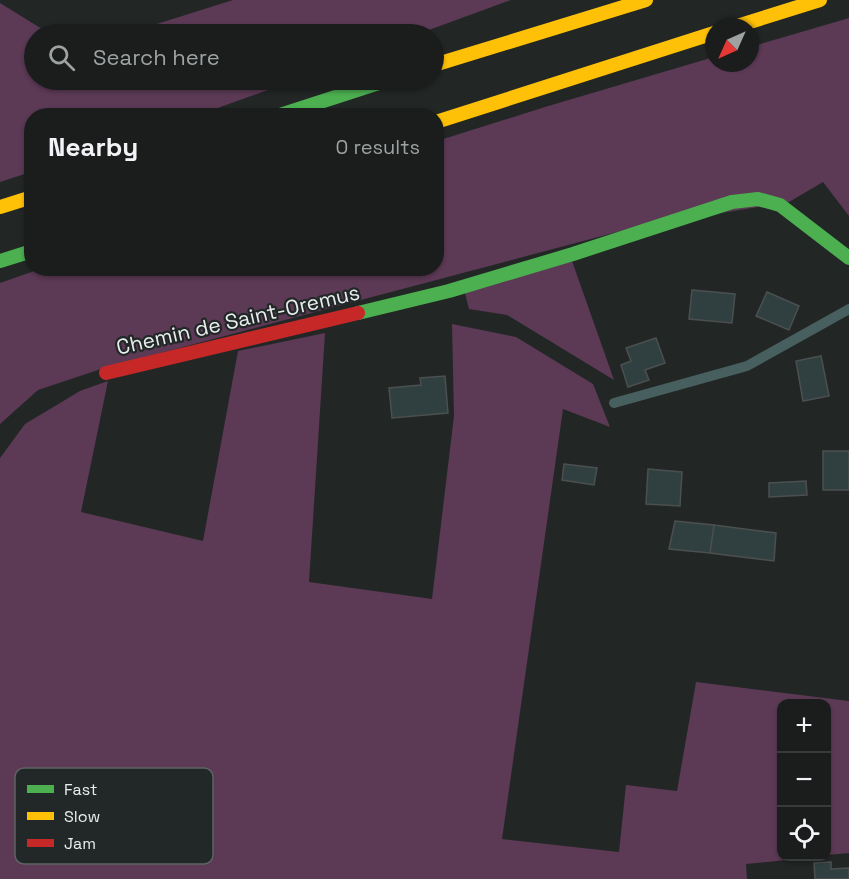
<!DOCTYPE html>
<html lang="en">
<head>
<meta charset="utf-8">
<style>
	body { margin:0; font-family:"Space Grotesk",sans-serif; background:#272a29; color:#f1f3f6 }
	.controls { position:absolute; right:18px; bottom:18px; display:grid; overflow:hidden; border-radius:12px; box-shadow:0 2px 4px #0004 }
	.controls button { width:54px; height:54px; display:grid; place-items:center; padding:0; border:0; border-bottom:2px solid #383b3b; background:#1a1d1c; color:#f1f3f6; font:30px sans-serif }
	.compass { position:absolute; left:705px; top:18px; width:54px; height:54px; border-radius:50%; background:#1a1d1c; box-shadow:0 2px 4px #0004; rotate:225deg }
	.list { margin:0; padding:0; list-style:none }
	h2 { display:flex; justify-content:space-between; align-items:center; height:78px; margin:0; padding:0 24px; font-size:26px }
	h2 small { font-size:20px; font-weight:400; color:#9fa2a3 }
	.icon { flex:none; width:33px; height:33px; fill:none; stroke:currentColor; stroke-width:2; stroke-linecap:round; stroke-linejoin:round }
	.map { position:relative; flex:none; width:849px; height:879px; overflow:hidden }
	.search { position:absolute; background:#1a1d1c; box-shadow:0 2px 4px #0004; left:24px; top:24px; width:420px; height:66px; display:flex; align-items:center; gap:15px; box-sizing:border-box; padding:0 21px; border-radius:33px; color:#9fa2a3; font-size:22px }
	.panel { position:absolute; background:#1a1d1c; box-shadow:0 2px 4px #0004; left:24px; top:108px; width:420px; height:168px; border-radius:24px }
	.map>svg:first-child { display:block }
	.green { fill:#5c3955 }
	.building { fill:#304040; stroke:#4c4f4f; stroke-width:1.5 }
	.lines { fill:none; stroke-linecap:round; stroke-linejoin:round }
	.lane { stroke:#475f5e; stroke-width:10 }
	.fast { stroke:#4caf50; stroke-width:14 }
	.slow { stroke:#ffc107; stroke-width:14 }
	.jam { stroke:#c62828; stroke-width:14 }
	.labels { text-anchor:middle; stroke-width:4.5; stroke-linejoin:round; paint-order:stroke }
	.street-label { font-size:21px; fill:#e9eded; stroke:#212827 }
	.key { fill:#212827; stroke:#5d6362; stroke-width:1.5 }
	.key-label { font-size:16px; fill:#e9eded }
</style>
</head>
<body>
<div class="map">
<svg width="849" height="879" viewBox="0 0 849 879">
	<rect width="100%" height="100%" fill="#222726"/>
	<path class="green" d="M233 0H511L418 34H125Z
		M0 3 50 34H34V80H296L198 115 32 116 31 172 0 182Z
		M849 18V216L823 182 789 202 636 227 104 368 38 390 0 424V283L43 268H436L437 141 545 107 714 57V63H750V47Z
		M572 261 614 380 507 315 469 309 465 293Z
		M452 324 516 337 593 384 610 427 563 409 502 839 619 852 626 785 677 791 696 682 849 701V853L827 855 826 704H782V856L815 857 746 864 747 879H0V458L25 424 80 391 108 381 81 512 203 541 238 351 325 333 309 582 432 599 454 416Z"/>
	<path class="building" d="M692 290 735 294 732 323 689 319Z
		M767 292 799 306 789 330 756 316Z
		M656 338 665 363 645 370 649 380 628 387 621 365 631 361 626 348Z
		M821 356 829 396 803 401 796 361Z
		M445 376 448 413 392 418 389 388 421 385 420 378Z
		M823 451H849V490H823Z
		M564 464 597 468 594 485 562 480Z
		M648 469 682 472 680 506 646 504Z
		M806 481 807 495 769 497V483Z
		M675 521 714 525 710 553 669 549Z
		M714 525 776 533 774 561 710 553Z
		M831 862V869L849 868V879H815L814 863Z"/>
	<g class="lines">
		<path class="lane" d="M614 403 747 366 849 309"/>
		<path class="fast" d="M277 116 388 80
			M0 261 32 251
			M358 313 449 291 573 254 732 202 758 199 780 205 849 258"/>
		<path class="slow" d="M734 27 820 0
			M434 65 646 0
			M436 122 714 33
			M0 207 32 197"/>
		<path class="jam" d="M106 373 358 313"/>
	</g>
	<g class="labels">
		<g class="street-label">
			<text transform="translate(238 320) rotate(-13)" y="7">Chemin de Saint-Oremus</text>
		</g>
	</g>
	<rect x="15" y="768" width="198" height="96" rx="9" class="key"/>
	<rect x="27" y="785" width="27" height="8" fill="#4caf50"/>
	<rect x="27" y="812" width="27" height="8" fill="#ffc107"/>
	<rect x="27" y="839" width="27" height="8" fill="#c62828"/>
	<g class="key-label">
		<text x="64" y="795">Fast</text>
		<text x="64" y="822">Slow</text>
		<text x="64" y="849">Jam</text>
	</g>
</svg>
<div class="controls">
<button>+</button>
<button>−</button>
<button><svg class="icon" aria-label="locate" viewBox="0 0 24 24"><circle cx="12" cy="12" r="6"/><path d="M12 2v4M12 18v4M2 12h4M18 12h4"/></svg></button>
</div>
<svg class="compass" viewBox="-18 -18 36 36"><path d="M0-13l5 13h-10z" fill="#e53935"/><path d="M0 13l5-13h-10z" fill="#9fa2a3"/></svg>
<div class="search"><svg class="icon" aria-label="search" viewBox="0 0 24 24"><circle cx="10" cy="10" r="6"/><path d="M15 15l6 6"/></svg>Search here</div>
<section class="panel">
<h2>Nearby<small>0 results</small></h2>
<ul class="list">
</ul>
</section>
</div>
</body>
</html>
